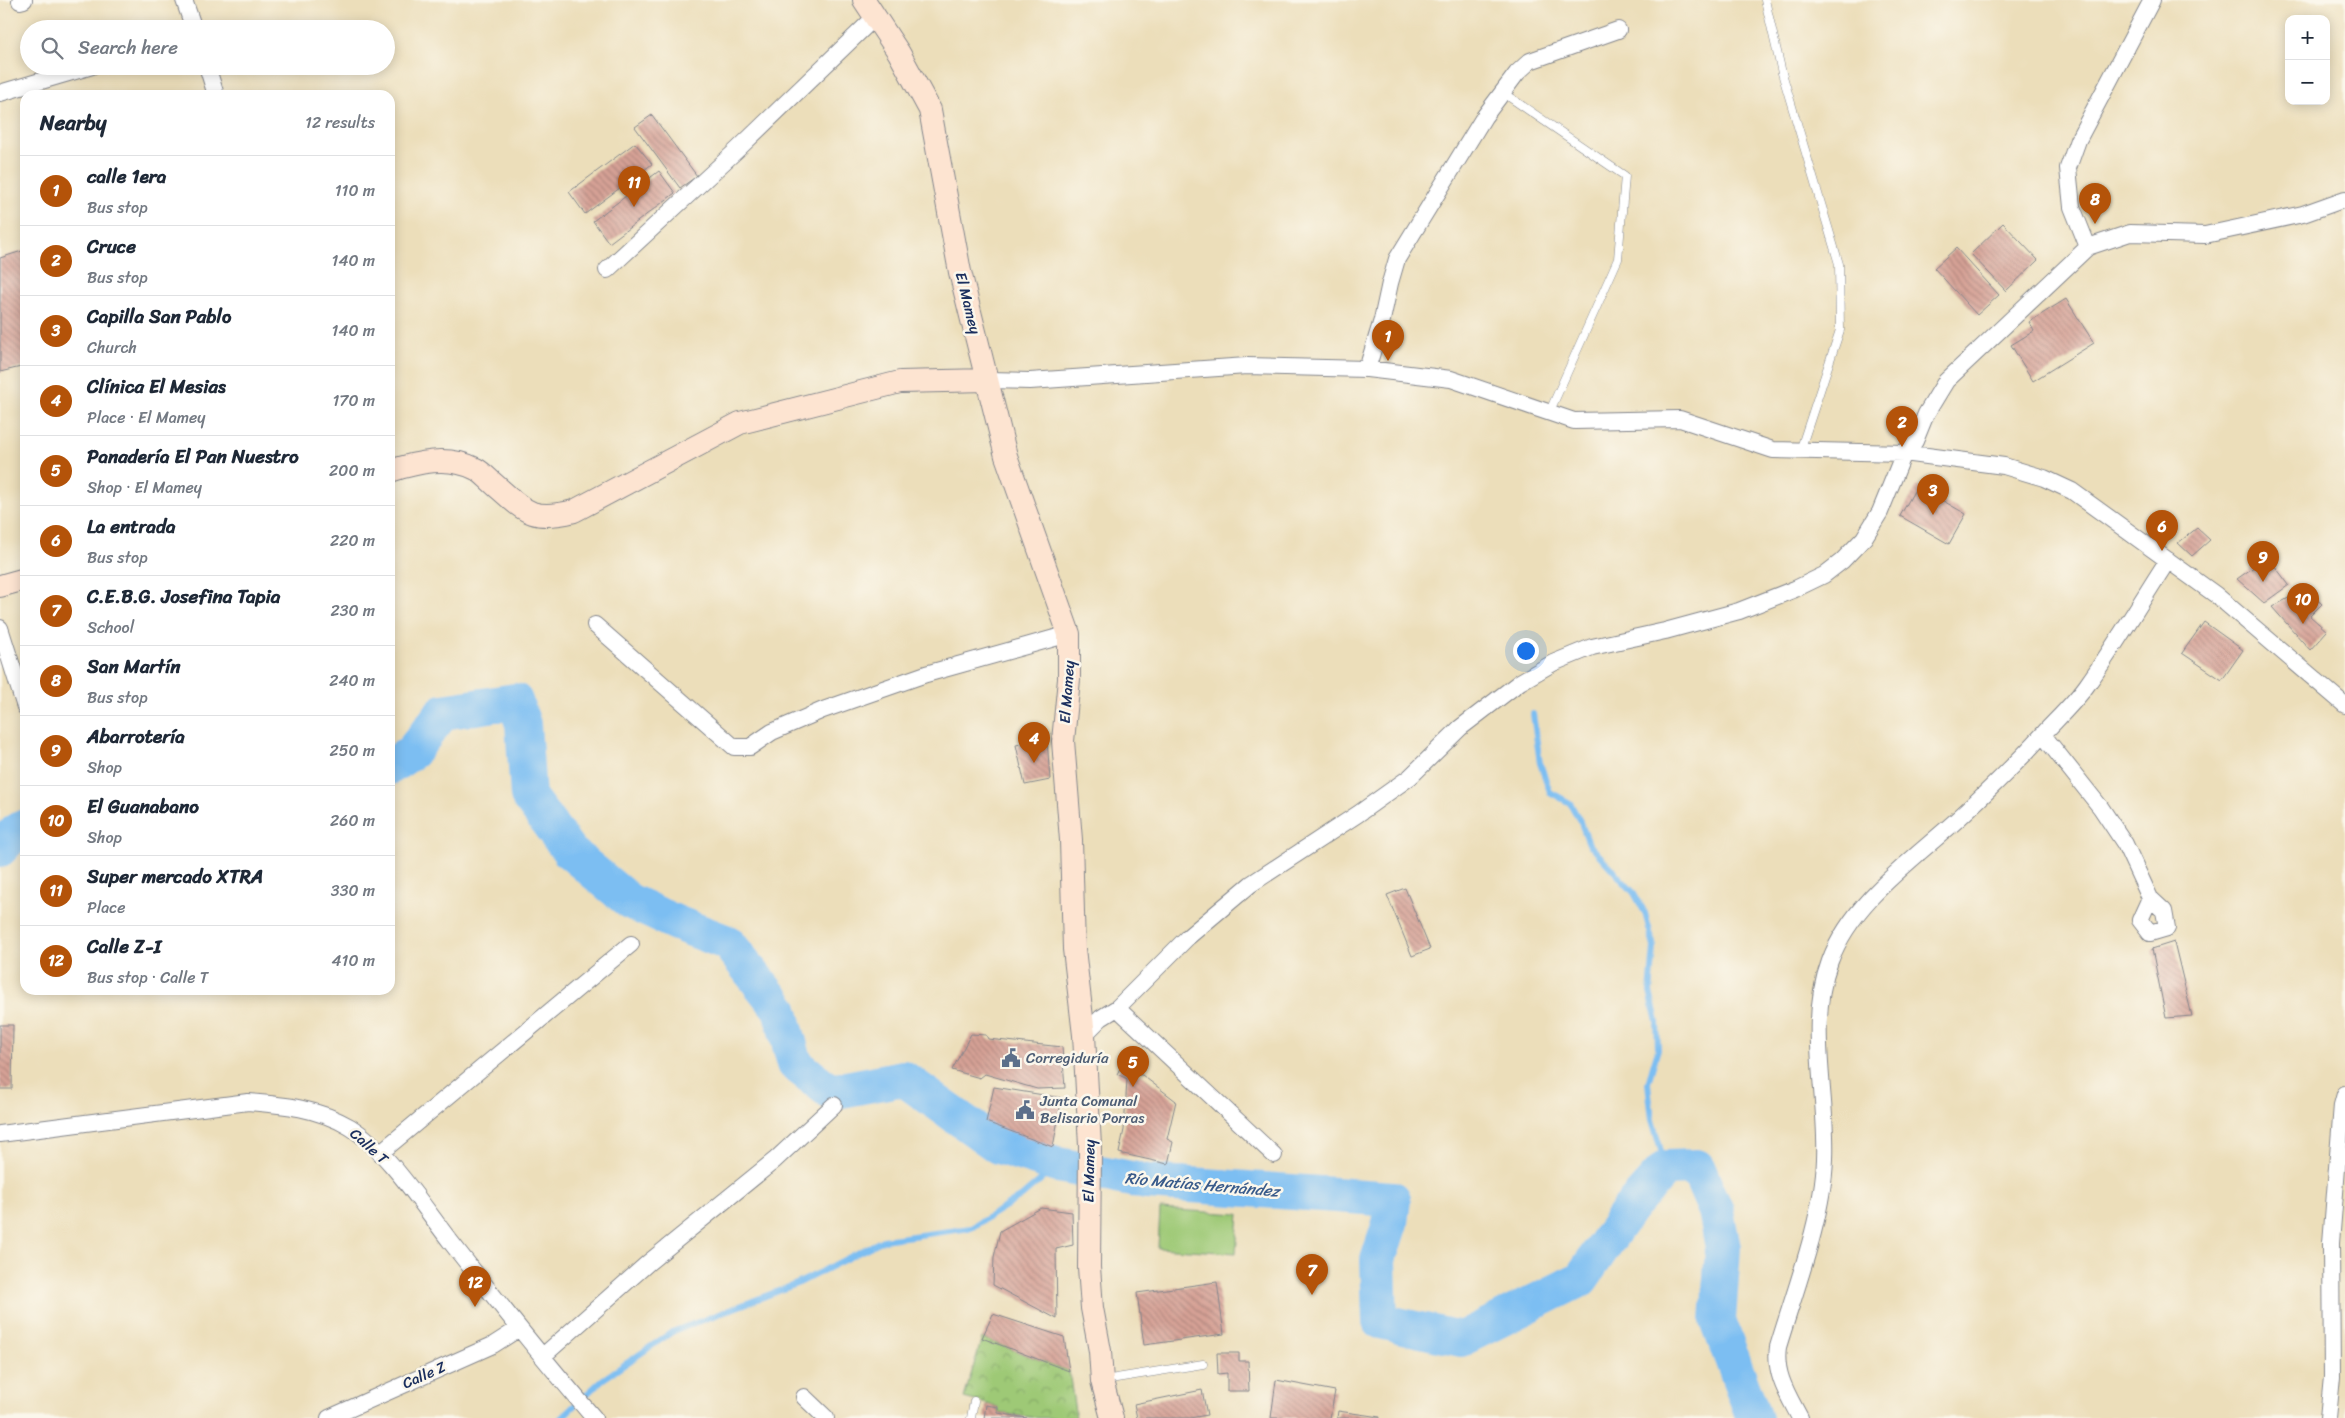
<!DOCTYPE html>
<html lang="en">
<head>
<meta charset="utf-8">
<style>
	body { margin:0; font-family:Sriracha,sans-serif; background:#f6f6f7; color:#1f2937 }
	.controls { position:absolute; right:15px; top:15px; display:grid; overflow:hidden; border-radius:10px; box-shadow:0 2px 12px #0003 }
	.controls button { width:45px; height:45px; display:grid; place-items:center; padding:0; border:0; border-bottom:1px solid #e0e1e3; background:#fff; color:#1f2937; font:25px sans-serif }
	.you { position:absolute; left:1525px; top:650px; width:18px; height:18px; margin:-12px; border:4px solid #fff; border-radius:50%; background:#1a73e8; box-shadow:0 0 0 8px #1a73e833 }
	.badge { display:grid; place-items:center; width:32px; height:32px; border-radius:50%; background:#b45309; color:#fff; font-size:16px; font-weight:700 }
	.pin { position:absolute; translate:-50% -41px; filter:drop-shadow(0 1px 2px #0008) }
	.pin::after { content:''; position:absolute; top:26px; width:18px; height:15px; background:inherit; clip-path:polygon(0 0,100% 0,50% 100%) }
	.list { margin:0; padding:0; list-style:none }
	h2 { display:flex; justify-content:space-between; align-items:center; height:65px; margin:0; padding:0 20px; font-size:21px }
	h2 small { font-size:16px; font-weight:400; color:#747a83 }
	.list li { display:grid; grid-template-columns:32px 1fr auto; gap:15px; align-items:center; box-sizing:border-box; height:70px; padding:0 20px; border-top:1px solid #e0e1e3 }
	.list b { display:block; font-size:19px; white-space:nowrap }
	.list p { margin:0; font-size:16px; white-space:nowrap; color:#747a83 }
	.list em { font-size:16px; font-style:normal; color:#747a83 }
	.icon { flex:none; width:28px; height:28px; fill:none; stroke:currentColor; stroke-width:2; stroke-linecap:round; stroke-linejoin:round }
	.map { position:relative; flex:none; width:2345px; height:1418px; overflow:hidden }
	.search { position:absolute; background:#fff; box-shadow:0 2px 12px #0003; left:20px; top:20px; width:375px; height:55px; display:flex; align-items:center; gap:12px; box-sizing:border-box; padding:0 18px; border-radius:28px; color:#747a83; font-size:19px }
	.panel { position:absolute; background:#fff; box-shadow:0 2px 12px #0003; left:20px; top:90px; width:375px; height:905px; border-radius:15px }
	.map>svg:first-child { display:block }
	.park { fill:url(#park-crowns); stroke:#5c7c6a }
	.pitch { fill:#9ec976; stroke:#5c7c6a }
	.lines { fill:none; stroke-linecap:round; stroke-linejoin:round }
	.stream { stroke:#7cbef2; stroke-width:6 }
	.river { stroke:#7cbef2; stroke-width:36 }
	.building { fill:url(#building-back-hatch) }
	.lane-casing { stroke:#84868c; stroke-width:9 }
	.street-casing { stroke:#84868c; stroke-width:18 }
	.secondary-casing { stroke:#84868c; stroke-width:24 }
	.lane { stroke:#fff; stroke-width:8 }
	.street { stroke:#fff; stroke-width:16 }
	.secondary { stroke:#fde4d1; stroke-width:22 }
	.labels { text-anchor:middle; stroke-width:5; stroke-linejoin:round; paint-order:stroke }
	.street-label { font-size:15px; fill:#1b2f5e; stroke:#fbf7ec }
	.service-label { font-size:15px; fill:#4e5e75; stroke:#fbf7ec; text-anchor:start }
	.water-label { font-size:16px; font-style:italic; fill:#385a8a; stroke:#fbf7ec }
</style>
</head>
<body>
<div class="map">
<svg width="2345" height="1418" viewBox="0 0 2345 1418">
	<defs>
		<pattern id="park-crowns" width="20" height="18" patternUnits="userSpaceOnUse" patternTransform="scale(1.25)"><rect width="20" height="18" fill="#9ec976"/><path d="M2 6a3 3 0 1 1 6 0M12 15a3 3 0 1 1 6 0" fill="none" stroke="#80a464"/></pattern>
		<pattern id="building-back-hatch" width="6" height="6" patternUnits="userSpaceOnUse" patternTransform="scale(1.25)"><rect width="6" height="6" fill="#d6a195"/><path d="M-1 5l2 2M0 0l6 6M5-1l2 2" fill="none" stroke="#ad847d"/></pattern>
	</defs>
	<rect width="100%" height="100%" fill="#fbf7ec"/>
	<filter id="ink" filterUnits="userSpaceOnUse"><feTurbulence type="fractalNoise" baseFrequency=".02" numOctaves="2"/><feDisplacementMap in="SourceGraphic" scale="10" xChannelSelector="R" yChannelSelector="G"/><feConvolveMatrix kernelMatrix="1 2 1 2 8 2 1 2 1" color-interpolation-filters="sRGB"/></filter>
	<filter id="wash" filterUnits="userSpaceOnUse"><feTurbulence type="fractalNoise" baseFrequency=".0096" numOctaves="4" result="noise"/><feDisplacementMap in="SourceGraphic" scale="20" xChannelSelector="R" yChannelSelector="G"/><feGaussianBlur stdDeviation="1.12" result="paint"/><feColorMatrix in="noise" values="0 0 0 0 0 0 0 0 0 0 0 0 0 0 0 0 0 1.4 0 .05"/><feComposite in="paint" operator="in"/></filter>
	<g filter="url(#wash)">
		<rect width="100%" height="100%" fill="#ecdeba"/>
		<path class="park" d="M982 1338 1069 1371 1076 1418H1037L998 1413V1407L964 1398Z"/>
		<path class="pitch" d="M1160 1209 1239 1214 1236 1253 1158 1248Z"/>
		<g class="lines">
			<path class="stream" d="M1533 714 1540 763 1550 792 1570 803 1581 823 1589 844 1634 893 1645 913 1654 947 1650 992 1657 1022 1658 1049 1648 1083 1652 1120 1666 1168
				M561 1418 602 1380 672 1332 799 1283 883 1240 971 1228 1022 1196 1058 1165"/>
			<path class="river" d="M390 767 412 752 443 712 515 701 523 724 528 796 570 852 629 901 676 923 728 943 780 1009 795 1064 831 1092 903 1078 998 1146 1058 1165 1147 1182 1393 1199 1390 1223 1378 1260 1380 1321 1461 1339 1581 1279 1629 1209 1666 1168 1697 1167 1716 1211 1723 1248 1718 1321 1754 1418
				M0 849 18 830 25 827"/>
		</g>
		<g id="blocks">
			<path class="building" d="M652 115 697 176 680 188 635 127Z
				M635 143 652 164 585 214 569 192Z
				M659 171 675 193 609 243 593 221Z
				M2003 223 2038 260 2006 291 1971 254Z
				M1956 248 1999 295 1977 315 1934 268Z
				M25 250V366L0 372V258Z
				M2066 299 2094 343 2033 381 2011 345 2034 331 2029 322Z
				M1917 486 1966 514 1949 544 1900 516Z
				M2197 528 2210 540 2192 556 2178 543Z
				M2268 557 2289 585 2264 603 2237 579Z
				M2305 589 2322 604 2310 616 2327 631 2310 650 2272 607Z
				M2204 622 2243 650 2222 680 2182 653Z
				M1047 739 1050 780 1025 785 1016 745Z
				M1405 888 1430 949 1412 956 1387 895Z
				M2174 942 2192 1016 2166 1018 2152 949Z
				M0 1025H13L12 1089H0Z
				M971 1034 986 1035 988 1039 1062 1047 1065 1088 1037 1089 985 1074 980 1078 952 1070Z
				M1124 1061 1135 1068 1131 1074 1142 1075 1176 1101 1167 1139 1173 1142 1168 1164 1119 1153 1124 1130 1127 1079 1117 1074Z
				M994 1087 1062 1098 1053 1147 986 1122Z
				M1041 1208 1072 1212 1073 1245 1056 1249 1057 1319 993 1285 994 1257 1000 1231Z
				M1217 1282 1224 1334 1144 1345 1137 1293Z
				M993 1314 1064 1337 1069 1371 982 1338Z
				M1217 1353H1239V1361H1248L1249 1391H1227V1373L1218 1374Z
				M1276 1380 1335 1391 1330 1418H1271Z
				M1202 1390 1207 1415 1190 1418H1137L1134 1404Z
				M986 1405 998 1407V1413L1027 1418H984Z
				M1338 1411 1380 1417V1418H1337Z"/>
		</g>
	</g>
	<g filter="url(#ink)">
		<use href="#blocks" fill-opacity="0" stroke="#84868c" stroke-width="1"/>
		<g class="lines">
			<g class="lane-casing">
				<path id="lane" d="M1765 0 1782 73 1839 264 1840 330 1800 451
					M1502 92 1625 176 1618 259 1549 413
					M1104 1380 1203 1364
					M971 1418 974 1401"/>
			</g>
			<g class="street-casing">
				<path id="street" d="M184 0 194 29
					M20 1 24 0
					M207 66 216 95
					M0 93 92 66
					M2088 247 2072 207 2068 168 2078 140 2152 0
					M607 270 738 149 874 18
					M1367 369 1382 320 1390 283 1397 259 1484 117 1517 73 1530 61 1618 30
					M987 380 1030 381 1247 366 1367 369 1451 379 1574 421 1680 419 1773 450 1904 453 2004 466 2044 478 2072 491 2216 595 2345 705
					M595 625 734 747H750L772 732 823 710 926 674 1069 634
					M0 628 25 707
					M2043 735 2101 808 2125 844 2150 898 2164 911 2167 928 2150 933 2140 920 2150 898
					M1117 1008 1274 1155
					M1084 1035 1101 1018 1117 1008 1188 937 1251 884 1358 814 1410 777 1460 728 1520 682 1553 663 1592 647 1665 631 1739 611 1795 589 1824 575 1842 561 1864 538 1880 512 1904 453 1915 441 1926 414 1946 381 2088 247 2130 233 2205 235 2303 214 2345 199
					M0 1134 248 1102C284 1105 318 1108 350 1127 387 1150 423 1206 450 1241 497 1301 544 1360 594 1418
					M380 1153 631 944
					M543 1356 648 1263 775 1160 834 1105
					M804 1397 826 1418
					M329 1418 493 1345 518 1329
					M1800 1418C1788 1395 1774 1374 1778 1347 1795 1290 1823 1218 1825 1159 1828 1094 1806 1024 1830 961 1852 901 1913 860 1959 818 1988 791 2017 763 2044 733 2058 718 2075 702 2087 685 2116 645 2141 601 2168 560
					M2328 1418 2332 1377 2331 1243 2342 1105 2345 1094"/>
			</g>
			<g class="secondary-casing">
				<path id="secondary" d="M864 0 899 53 930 110 960 272 1006 456 1069 634V679L1063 741 1071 840 1074 949 1084 1035 1090 1146 1089 1267 1092 1308 1100 1351 1102 1381 1112 1418
					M390 471C418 462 448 455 476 469 482 472 488 479 494 484 525 511 531 522 574 511L740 423 900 382 987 380
					M0 586 25 579"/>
			</g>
			<use href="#lane" class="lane"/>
			<use href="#street" class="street"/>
			<use href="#secondary" class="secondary"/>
		</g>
	</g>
	<defs>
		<g id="civic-bare" transform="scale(1.5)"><path d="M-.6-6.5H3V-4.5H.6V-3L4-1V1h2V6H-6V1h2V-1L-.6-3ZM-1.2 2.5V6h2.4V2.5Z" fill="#5c6f8a" stroke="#fbf7ec" stroke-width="2.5" paint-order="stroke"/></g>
	</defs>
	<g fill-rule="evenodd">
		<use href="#civic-bare" x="1011" y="1058"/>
		<use href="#civic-bare" x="1025" y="1110"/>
	</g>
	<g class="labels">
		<g class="street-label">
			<text transform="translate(968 303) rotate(76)" y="5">El Mamey</text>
			<text transform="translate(1067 692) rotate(-86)" y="5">El Mamey</text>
			<text transform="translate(369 1146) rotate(42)" y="5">Calle T</text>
			<text transform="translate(1089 1171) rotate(-89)" y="5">El Mamey</text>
			<text transform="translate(424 1375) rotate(-24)" y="5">Calle Z</text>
		</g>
		<g class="service-label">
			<text x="1026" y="1063">Corregiduría</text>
			<text x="1040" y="1106">Junta Comunal<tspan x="1040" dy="17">Belisario Porras</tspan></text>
		</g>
		<g class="water-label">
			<text transform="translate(1202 1184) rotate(5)" y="6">Río Matías Hernández</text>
		</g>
	</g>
</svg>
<div class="controls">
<button>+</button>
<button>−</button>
</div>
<div class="you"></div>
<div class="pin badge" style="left:1388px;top:361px">1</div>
<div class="pin badge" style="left:1902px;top:447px">2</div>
<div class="pin badge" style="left:1933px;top:515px">3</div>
<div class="pin badge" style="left:1034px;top:763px">4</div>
<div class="pin badge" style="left:1133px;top:1087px">5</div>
<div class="pin badge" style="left:2162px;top:551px">6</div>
<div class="pin badge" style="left:1312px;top:1295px">7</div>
<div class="pin badge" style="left:2095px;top:224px">8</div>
<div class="pin badge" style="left:2263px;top:582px">9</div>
<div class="pin badge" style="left:2303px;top:624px">10</div>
<div class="pin badge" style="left:634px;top:207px">11</div>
<div class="pin badge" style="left:475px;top:1307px">12</div>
<div class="search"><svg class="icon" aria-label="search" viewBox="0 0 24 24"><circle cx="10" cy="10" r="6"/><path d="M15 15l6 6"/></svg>Search here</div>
<section class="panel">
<h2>Nearby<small>12 results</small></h2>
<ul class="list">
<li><span class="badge">1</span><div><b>calle 1era</b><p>Bus stop</p></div><em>110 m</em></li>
<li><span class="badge">2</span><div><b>Cruce</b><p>Bus stop</p></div><em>140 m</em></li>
<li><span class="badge">3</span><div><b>Capilla San Pablo</b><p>Church</p></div><em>140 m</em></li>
<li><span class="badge">4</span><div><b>Clínica El Mesias</b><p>Place · El Mamey</p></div><em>170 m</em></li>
<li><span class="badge">5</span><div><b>Panadería El Pan Nuestro</b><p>Shop · El Mamey</p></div><em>200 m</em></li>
<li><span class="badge">6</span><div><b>La entrada</b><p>Bus stop</p></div><em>220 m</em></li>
<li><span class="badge">7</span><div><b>C.E.B.G. Josefina Tapia</b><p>School</p></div><em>230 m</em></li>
<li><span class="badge">8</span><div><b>San Martín</b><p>Bus stop</p></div><em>240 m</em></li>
<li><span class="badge">9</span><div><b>Abarrotería</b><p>Shop</p></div><em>250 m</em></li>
<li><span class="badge">10</span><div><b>El Guanabano</b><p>Shop</p></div><em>260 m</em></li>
<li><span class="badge">11</span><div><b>Super mercado XTRA</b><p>Place</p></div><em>330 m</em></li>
<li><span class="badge">12</span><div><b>Calle Z-I</b><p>Bus stop · Calle T</p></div><em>410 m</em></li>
</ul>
</section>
</div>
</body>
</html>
